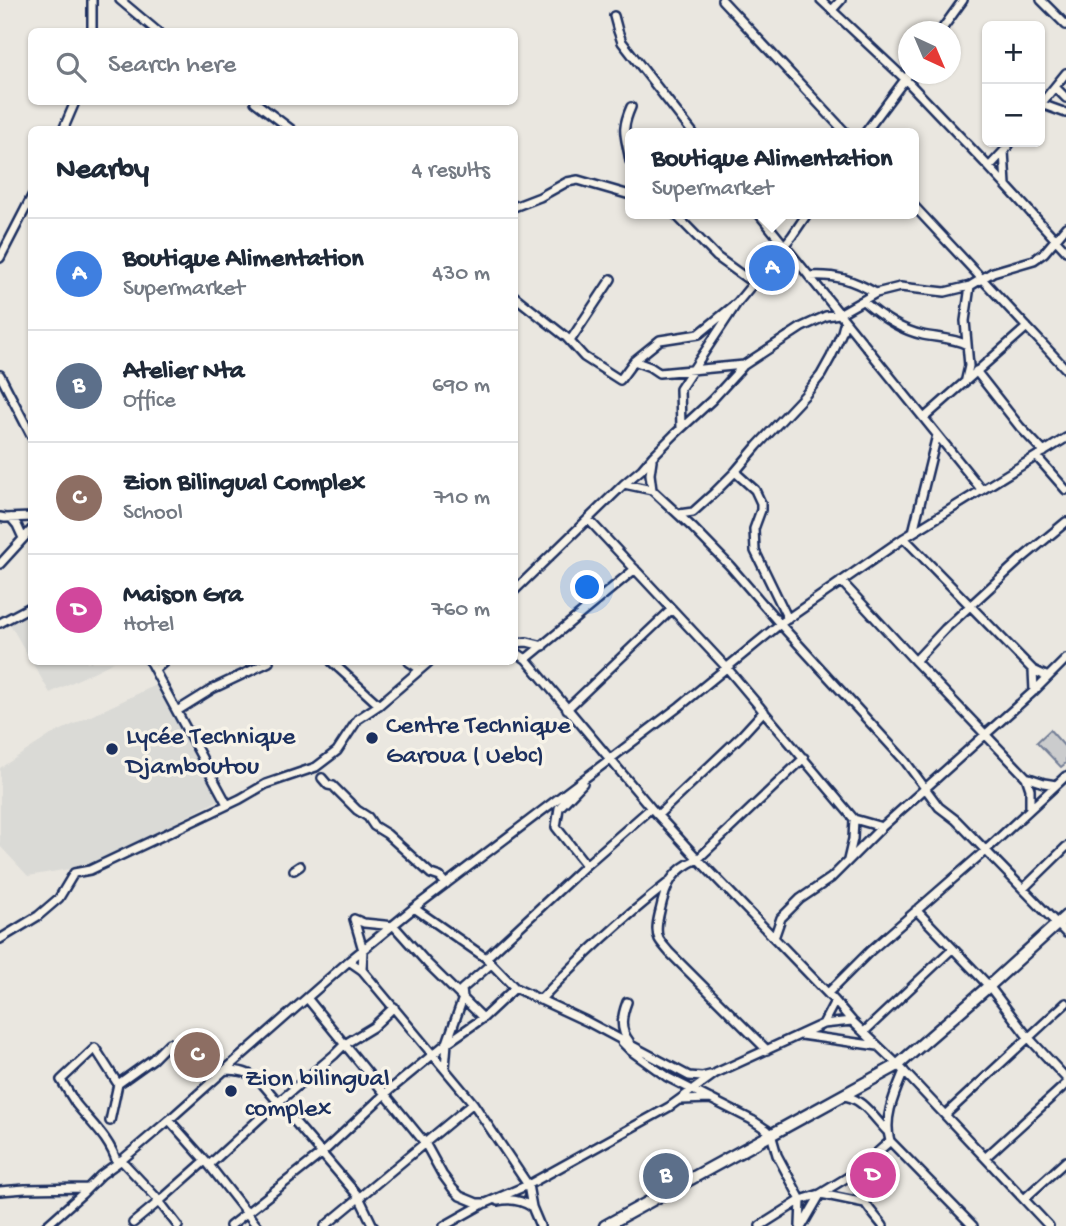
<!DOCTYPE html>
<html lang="en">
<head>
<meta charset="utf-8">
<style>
	body { margin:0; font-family:"Gochi Hand",sans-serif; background:#f2f2f3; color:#1f2937 }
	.controls { position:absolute; right:21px; top:21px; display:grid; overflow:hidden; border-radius:10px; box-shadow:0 2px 5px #0004 }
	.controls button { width:63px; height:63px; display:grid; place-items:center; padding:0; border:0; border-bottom:2px solid #e0e1e3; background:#fff; color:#1f2937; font:35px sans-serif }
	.compass { position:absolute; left:898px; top:21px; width:63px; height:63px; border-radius:50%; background:#fff; box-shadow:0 2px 5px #0004; rotate:136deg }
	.you { position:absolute; left:588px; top:588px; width:24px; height:24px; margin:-18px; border:5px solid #fff; border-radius:50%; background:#1a73e8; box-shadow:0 0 0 10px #1a73e833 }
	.badge { display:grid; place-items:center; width:46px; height:46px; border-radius:50%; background:#1b2f5e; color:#fff; font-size:23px; font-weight:700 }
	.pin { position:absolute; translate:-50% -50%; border:4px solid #fff; box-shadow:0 2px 7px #0006 }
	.popup { position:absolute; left:625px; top:128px; width:294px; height:91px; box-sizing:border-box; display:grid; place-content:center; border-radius:10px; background:#fff; filter:drop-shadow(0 2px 5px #0005); font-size:23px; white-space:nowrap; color:#747a83 }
	.popup b { font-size:26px; color:#1f2937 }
	.popup::after { content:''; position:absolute; left:50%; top:100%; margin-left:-14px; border:14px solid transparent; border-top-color:#fff }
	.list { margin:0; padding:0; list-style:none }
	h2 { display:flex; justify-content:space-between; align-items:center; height:91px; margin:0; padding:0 28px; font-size:30px }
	h2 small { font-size:23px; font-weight:400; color:#747a83 }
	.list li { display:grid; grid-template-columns:46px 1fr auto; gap:21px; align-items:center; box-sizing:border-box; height:112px; padding:0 28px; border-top:2px solid #e0e1e3 }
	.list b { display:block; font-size:26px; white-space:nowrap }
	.list p { margin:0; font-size:23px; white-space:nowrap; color:#747a83 }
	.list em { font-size:23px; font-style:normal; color:#747a83 }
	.icon { flex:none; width:38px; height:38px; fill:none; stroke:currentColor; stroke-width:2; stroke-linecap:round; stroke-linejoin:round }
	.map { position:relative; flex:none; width:1066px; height:1226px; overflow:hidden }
	.search { position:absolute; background:#fff; box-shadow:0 2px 5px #0004; left:28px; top:28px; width:490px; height:77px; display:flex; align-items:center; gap:18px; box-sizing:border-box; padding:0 24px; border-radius:10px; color:#747a83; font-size:26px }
	.panel { position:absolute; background:#fff; box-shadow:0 2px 5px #0004; left:28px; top:126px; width:490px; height:539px; border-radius:10px }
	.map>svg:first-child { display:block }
	.built { fill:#dadad6 }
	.green { fill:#cbcccd; stroke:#737e96; stroke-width:2 }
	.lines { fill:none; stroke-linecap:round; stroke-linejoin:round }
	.street-casing { stroke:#1b2f5e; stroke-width:12 }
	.secondary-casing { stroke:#1b2f5e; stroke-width:15 }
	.street { stroke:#f7f3e8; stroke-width:7 }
	.secondary { stroke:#f7f3e8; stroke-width:10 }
	.poi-dot { fill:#1b2f5e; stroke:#f7f3e8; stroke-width:2.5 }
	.labels { text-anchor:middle; stroke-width:7; stroke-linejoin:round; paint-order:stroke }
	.poi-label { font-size:26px; fill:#1b2f5e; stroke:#f7f3e8; text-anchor:start }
</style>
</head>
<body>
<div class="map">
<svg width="1066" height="1226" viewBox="0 0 1066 1226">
	<rect width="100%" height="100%" fill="#eae7e0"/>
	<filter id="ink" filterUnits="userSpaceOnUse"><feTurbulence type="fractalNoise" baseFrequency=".0143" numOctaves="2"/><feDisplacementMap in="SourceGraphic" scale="14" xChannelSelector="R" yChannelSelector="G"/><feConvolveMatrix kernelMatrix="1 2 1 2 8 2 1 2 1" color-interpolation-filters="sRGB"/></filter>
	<g filter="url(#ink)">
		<path class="built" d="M31 612V661L10 624Z
			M32 662H114L50 693Z
			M158 684 221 799 92 865 28 876 0 846V768L51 735Z"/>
		<path class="green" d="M1050 730 1066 748V763L1061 767 1037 742Z"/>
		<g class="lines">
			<g class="street-casing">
				<path id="street" d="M120 0 158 32
					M722 0 846 133
					M821 0 905 79 989 167 1066 251
					M1041 0 1066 25
					M832 10 841 0
					M614 16 618 31 622 42 693 133
					M92 32V0
					M940 32 963 0
					M1055 87 1066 98
					M255 102 292 130
					M1041 104 1066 113
					M1040 105 1066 73
					M63 130 75 102
					M865 133 909 74
					M1004 151 1006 185
					M630 161C626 135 620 132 631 107
					M989 167 1004 151 1011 142
					M914 206 1066 369
					M514 207 540 197 567 182 578 180 630 195
					M675 214 717 257 753 283
					M759 214 981 489
					M0 258 32 196
					M809 276C836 274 852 280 876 293L900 287 945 292 970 286 993 272 1034 260 1044 253 1066 227
					M514 296 566 337 584 357 620 380 634 361 660 340 699 334 737 303
					M863 301C880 316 900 330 923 335 938 338 954 338 967 345
					M570 341 611 279
					M634 361 650 367 659 373 744 365
					M976 371 1020 427 1044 452
					M0 375 32 437
					M966 379 969 366 965 321 970 286
					M924 418 1027 327
					M681 428 680 389 737 303 792 236 807 214
					M1037 457 1066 490
					M652 460 650 474 652 490
					M735 472 755 490 761 503V510L754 529 755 551 788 619
					M624 484 652 490 693 528 730 566 780 624 905 761 939 807 956 820 1066 933
					M679 514 693 512 714 493 735 472 757 446 806 394 821 375 831 357 842 332 845 321
					M0 517 5 518 32 517
					M11 518 17 525 23 538
					M588 519 727 668 854 819 882 827
					M913 532 937 435
					M904 538 1033 670 1048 677
					M0 564 32 529
					M841 581 915 661 1026 777 1030 789V809
					M514 591 624 484 642 469 653 456 675 434 712 400 744 365 802 327 826 316 839 314 876 293
					M0 623 32 606
					M514 643 527 642 543 646
					M514 651 526 659 651 808 698 859 835 1001 852 1021 898 1065 1049 1226
					M526 659 635 569
					M915 661 945 629 1020 560 1066 522
					M150 662 227 804
					M332 662 379 705
					M409 662 420 669
					M155 670 164 662
					M1033 670 1034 691
					M567 709 672 609
					M177 711 214 688 269 662
					M1026 777 1044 783 1056 785
					M322 778 328 785 333 786 357 810 368 817 374 826 387 834 431 874 440 877 446 884
					M583 783 559 808 556 827 586 865
					M658 815 741 736 764 711
					M848 860 853 839 854 819
					M294 870 300 866
					M1023 889 1066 847
					M414 908 486 958 515 988 586 1021 689 1076 702 1077 710 1075
					M916 910 989 986 1028 1037 1066 1078
					M354 919 364 923 394 926 428 964 483 1018
					M354 919 363 950 362 970
					M774 938 781 918 800 899 831 878 882 827 1034 691 1066 659
					M0 939 38 916 59 898 74 873 90 870 240 799 266 784 316 767 337 751 358 719 379 705 429 662
					M486 958 586 865 651 808
					M349 961 362 970 473 1103 528 1185 532 1207 540 1226
					M828 993 869 952 986 850 1066 776
					M307 998 425 1143 442 1174 453 1189 460 1196 477 1203H486L528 1185 669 1107 716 1073 823 1024 852 1021
					M540 1000C581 957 622 919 668 883
					M627 1002C622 1015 619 1029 629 1041
					M823 1024 835 1001
					M864 1032 952 949
					M801 1035 878 1046
					M622 1042 631 1051 667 1077 752 1120 767 1130 771 1134 777 1155 801 1200 820 1194 861 1169
					M767 1050 669 952C666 948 661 943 659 939 655 931 658 919 660 911 666 884 672 870 698 859L804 758
					M445 1068 447 1043 463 998 462 989 491 964
					M225 1070C239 1070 250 1072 261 1082L359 1197 373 1226
					M904 1071C895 1093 883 1118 890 1141L973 1226
					M118 1084 153 1059 169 1043
					M842 1096C861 1096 874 1118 887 1131
					M681 1100 711 1099
					M945 1115 1066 1003
					M169 1120 209 1165 257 1226
					M110 1121 118 1084 95 1048 61 1080C66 1088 71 1096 76 1104 91 1123 110 1139 117 1163
					M986 1157 1066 1084
					M121 1160 155 1196 178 1226
					M209 1165 269 1110 334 1055 345 1044 373 1027 394 1007
					M0 1191 25 1189 88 1188
					M821 1194 865 1203
					M1024 1199 1066 1161
					M498 1201C511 1198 521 1200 532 1207
					M133 1223 162 1199 205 1161
					M46 1226 82 1194 101 1175 123 1159 169 1120 225 1070 349 961 414 908 680 706 780 624 904 538 1066 438
					M230 1226 321 1154 386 1093 447 1043 483 1018 515 988
					M325 1226 473 1103
					M444 1226 483 1204
					M760 1226 801 1200
					M800 1226 801 1200
					M802 1226 820 1195
					M883 1226C871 1210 847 1189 862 1168 869 1158 882 1149 890 1141"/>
			</g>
			<g class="secondary-casing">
				<path id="secondary" d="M605 1226 898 1065 989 986 1066 916"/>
			</g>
			<use href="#street" class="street"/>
			<use href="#secondary" class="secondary"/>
		</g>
	</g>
	<g class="poi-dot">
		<circle cx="372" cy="738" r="7"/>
		<circle cx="112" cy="749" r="7"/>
		<circle cx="231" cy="1091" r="7"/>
	</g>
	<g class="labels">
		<g class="poi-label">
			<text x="386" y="732">Centre Technique<tspan x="386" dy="30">Garoua ( Uebc)</tspan></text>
			<text x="126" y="743">Lycée Technique<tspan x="126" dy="30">Djamboutou</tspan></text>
			<text x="245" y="1085">Zion bilingual<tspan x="245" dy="30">complex</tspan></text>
		</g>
	</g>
</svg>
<div class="controls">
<button>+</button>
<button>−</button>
</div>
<svg class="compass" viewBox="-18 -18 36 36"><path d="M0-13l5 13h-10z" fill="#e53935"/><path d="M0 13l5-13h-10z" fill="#747a83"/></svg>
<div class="you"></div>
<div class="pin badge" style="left:772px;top:268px;background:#3f7fe0">A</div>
<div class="popup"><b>Boutique Alimentation</b>Supermarket</div>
<div class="pin badge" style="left:666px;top:1176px;background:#5c6f8a">B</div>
<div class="pin badge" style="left:197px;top:1055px;background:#8d6e63">C</div>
<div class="pin badge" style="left:873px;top:1175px;background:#d1479c">D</div>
<div class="search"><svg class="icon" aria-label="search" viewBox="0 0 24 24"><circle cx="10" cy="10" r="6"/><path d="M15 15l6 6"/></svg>Search here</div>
<section class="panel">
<h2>Nearby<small>4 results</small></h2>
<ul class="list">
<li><span class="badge" style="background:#3f7fe0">A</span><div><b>Boutique Alimentation</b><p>Supermarket</p></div><em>430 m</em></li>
<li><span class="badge" style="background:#5c6f8a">B</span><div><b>Atelier Nta</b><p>Office</p></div><em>690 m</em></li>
<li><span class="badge" style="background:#8d6e63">C</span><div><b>Zion Bilingual Complex</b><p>School</p></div><em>710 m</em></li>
<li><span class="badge" style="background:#d1479c">D</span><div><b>Maison Gra</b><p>Hotel</p></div><em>760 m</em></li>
</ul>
</section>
</div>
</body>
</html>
